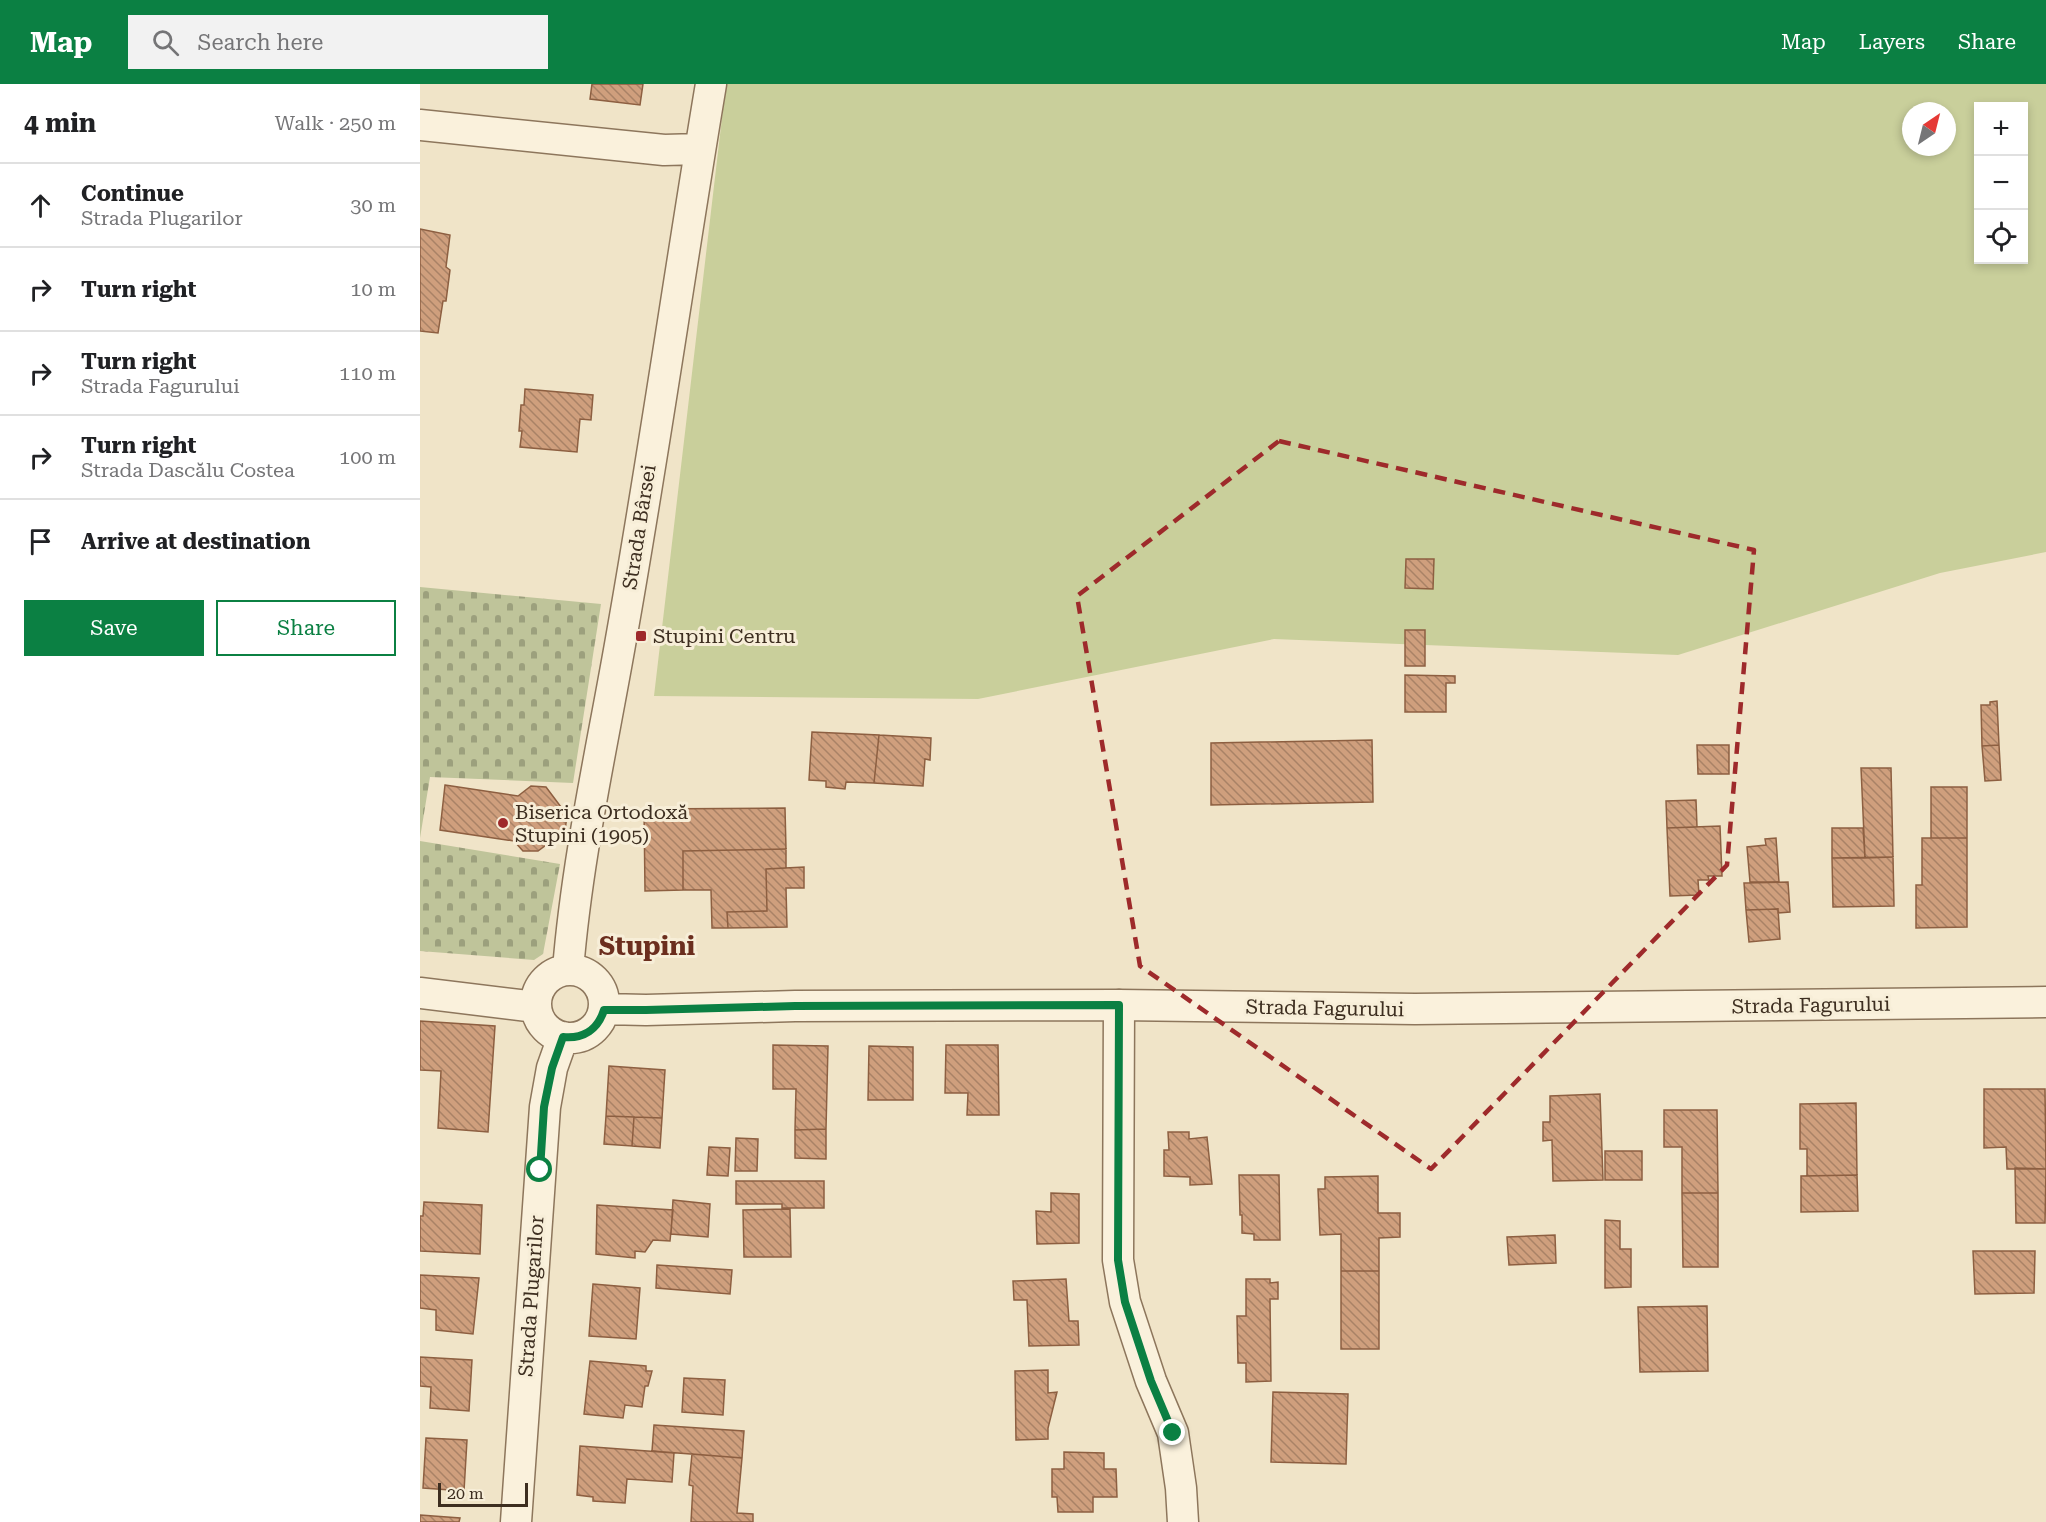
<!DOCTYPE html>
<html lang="en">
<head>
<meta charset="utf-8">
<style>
	body { margin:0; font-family:"Roboto Serif",serif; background:#f2f2f2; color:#202124 }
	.controls { position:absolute; right:18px; top:18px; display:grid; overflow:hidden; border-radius:0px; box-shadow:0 3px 9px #0003 }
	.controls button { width:54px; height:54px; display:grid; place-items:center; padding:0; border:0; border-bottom:2px solid #e0e0e0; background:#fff; color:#202124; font:30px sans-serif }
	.compass { position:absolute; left:1482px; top:18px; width:54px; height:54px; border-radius:50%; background:#fff; box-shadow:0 3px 9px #0003; rotate:35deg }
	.scale { position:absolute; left:18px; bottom:15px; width:90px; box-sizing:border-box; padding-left:6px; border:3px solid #3d2e20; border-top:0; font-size:16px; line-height:21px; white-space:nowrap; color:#3d2e20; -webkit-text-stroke:4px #f7eed8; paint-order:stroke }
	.stop { position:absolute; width:18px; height:18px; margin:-14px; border:4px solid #0b8043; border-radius:50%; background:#fff }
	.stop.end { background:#0b8043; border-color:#fff; box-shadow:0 2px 6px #0008 }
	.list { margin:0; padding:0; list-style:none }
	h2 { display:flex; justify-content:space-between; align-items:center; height:78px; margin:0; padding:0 24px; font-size:26px }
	h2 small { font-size:20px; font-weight:400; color:#757577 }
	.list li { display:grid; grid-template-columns:39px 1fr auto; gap:18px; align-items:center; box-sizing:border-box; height:84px; padding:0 24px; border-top:2px solid #e0e0e0 }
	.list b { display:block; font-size:22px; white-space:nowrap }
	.list p { margin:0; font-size:20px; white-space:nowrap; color:#757577 }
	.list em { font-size:20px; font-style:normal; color:#757577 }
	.actions { display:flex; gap:12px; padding:18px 24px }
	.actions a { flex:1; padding:14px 0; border:2px solid #0b8043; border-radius:0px; text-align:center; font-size:21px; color:#0b8043 }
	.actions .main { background:#0b8043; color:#fff }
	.icon { flex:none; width:33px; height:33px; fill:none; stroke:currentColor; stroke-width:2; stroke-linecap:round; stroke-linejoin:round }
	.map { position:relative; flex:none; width:1626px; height:1438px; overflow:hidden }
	header { display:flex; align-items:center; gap:36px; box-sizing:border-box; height:84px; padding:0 30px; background:#0b8043; color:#fff }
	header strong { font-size:28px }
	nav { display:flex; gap:33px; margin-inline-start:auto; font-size:21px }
	.search { width:420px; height:54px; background:#f2f2f2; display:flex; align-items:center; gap:15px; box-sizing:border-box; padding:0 21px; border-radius:0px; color:#757577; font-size:22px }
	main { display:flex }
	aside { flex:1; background:#fff }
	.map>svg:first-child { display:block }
	.green { fill:#c9cf9b; fill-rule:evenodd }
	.cemetery { fill:url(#cemetery-stones) }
	.building { fill:url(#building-back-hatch); stroke:#8d5f41; stroke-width:1.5 }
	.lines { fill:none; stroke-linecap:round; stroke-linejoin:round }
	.minor-casing { stroke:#8d765c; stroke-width:33 }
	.minor { stroke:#faf1dc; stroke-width:30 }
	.route { stroke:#0b8043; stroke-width:8 }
	.marked { fill:none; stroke:#9e2a2b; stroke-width:4.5; stroke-dasharray:12 8; stroke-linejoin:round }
	.poi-dot { fill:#9e2a2b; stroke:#f7eed8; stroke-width:2 }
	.labels { text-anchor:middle; stroke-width:6; stroke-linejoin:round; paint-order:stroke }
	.street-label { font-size:20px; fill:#3d2e20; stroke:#f7eed8 }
	.poi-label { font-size:20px; fill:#3d2e20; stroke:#f7eed8; text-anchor:start }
	.district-label { font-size:26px; font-weight:bold; fill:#6b2e1e; stroke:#f7eed8 }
</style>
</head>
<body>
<header>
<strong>Map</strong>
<div class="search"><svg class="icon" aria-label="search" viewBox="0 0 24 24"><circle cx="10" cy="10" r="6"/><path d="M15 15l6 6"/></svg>Search here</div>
<nav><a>Map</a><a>Layers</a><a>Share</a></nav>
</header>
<main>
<aside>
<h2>4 min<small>Walk · 250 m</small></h2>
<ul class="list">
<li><svg class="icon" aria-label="ahead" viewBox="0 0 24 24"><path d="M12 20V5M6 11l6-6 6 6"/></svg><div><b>Continue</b><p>Strada Plugarilor</p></div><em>30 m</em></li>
<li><svg class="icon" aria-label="right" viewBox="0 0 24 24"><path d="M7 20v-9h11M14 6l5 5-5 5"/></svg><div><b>Turn right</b></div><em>10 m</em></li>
<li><svg class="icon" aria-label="right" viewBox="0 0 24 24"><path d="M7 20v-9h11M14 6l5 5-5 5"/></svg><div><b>Turn right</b><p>Strada Fagurului</p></div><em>110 m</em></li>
<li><svg class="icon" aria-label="right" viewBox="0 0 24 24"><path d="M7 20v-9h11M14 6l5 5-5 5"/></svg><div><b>Turn right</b><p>Strada Dascălu Costea</p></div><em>100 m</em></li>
<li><svg class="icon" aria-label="arrive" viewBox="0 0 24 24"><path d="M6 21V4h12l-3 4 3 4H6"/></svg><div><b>Arrive at destination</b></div></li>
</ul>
<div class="actions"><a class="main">Save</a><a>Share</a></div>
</aside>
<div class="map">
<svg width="1626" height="1438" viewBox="0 0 1626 1438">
	<defs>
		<pattern id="cemetery-stones" width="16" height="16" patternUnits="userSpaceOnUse" patternTransform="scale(1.5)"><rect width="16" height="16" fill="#bfc49a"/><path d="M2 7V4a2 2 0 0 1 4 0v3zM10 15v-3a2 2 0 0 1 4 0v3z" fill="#9ca07d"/></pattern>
		<pattern id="building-back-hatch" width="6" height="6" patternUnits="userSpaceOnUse" patternTransform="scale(1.5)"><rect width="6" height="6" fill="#cf9f7d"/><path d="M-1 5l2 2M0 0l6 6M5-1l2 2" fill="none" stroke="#a98266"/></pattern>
	</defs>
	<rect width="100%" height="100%" fill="#f0e4c8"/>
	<path class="green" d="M306 0H1626V468L1520 489 1258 571 854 555 558 615 234 612ZM1558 22H1604V176H1558ZM1491 27H1527V63H1491Z"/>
	<path class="cemetery" d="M0 503 181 520 153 699 10 693 0 754Z
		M0 757 140 780 123 870 114 876 0 867Z"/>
	<path class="building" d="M172 0H223L220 21 170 15Z
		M0 145 30 151 26 183 30 186 26 217H23L18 249 0 247Z
		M105 305 173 311 171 336 160 335 157 368 100 363 102 347H99L101 321H104Z
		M986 475H1014L1013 505 985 504Z
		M985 546H1005V582H985Z
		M985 591 1035 592V599H1026V628H985Z
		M1577 617 1579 661 1562 662 1561 621H1570V618Z
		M392 648 459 651 454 699 426 698 425 705 406 703V697L389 696Z
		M459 651 511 654 510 676 505 675 503 702 454 699Z
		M952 656 953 718 791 721V659Z
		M1277 661H1309V690H1278Z
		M1579 661 1581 696 1565 697 1562 662Z
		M1441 684H1471L1473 773 1445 774Z
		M25 701 98 712 111 702 126 703 147 731 145 747 118 767H103L94 757 20 746Z
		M1511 703H1547V754H1511Z
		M1276 716 1277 743 1247 744 1246 717Z
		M365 724 366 765 263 767V806L225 807 224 725Z
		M1300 742 1302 792H1288L1289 796H1278L1279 811 1250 812 1247 744Z
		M1412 744H1443L1445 774H1412Z
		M1356 754 1359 798H1330L1327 763 1346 761 1345 755Z
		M1502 754H1547V843L1496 844V801H1502Z
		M366 765V784L346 785 347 827 307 828 308 844H292L291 806H263V767Z
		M1473 773 1474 822 1413 823 1412 774Z
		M384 783V804H366L367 843 308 844 307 828 347 827 346 785Z
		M1368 798 1370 828 1358 829V825L1326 826 1324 799Z
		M1358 825 1360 855 1329 858 1326 826Z
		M0 937 75 942 68 1048 18 1044 21 987 0 986Z
		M353 961 408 962 406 1045 375 1046 376 1005H353Z
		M526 961H578L579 1031H547L548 1009H525Z
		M449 962 493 963V1016H448Z
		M189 982 245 986 242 1034 186 1032Z
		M1564 1005H1625L1626 1085H1587L1586 1063 1564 1064Z
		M1180 1010 1183 1096 1133 1097 1132 1056 1123 1057V1038H1130V1012Z
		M1436 1019 1437 1091 1387 1092V1065H1380V1020Z
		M1244 1026H1297L1298 1109H1262V1063H1244Z
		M186 1032 214 1033 212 1062 184 1060Z
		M214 1033 242 1034 240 1064 212 1062Z
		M406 1045V1075L375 1074V1046Z
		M748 1048H769V1055L787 1053 792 1100 770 1101V1093L744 1092V1066H749Z
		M316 1054 338 1055 337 1087H315Z
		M289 1063 310 1064 308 1092 287 1091Z
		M1185 1067H1222V1096H1185Z
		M1595 1084 1626 1085 1625 1139H1596Z
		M819 1091H859L860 1156H834V1150L822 1149V1131H820Z
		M1437 1091 1438 1127 1381 1128V1092Z
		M958 1092V1129H980V1153L959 1154V1187H921V1150L900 1151 898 1105H905V1093Z
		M316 1097H404V1124H362V1120H316Z
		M631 1109 659 1110V1159L617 1160 616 1127 631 1128Z
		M1262 1109H1298V1183H1263Z
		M253 1116 290 1120 288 1153 251 1150Z
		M4 1118 62 1121 60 1170 0 1167V1132H3Z
		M177 1121 253 1126 250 1157 233 1156 225 1168 215 1167V1174L176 1170Z
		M370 1125 371 1173H324L323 1126Z
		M1185 1136 1200 1137V1165H1211V1203L1185 1204Z
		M1135 1151 1136 1179 1089 1181 1087 1153Z
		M1553 1167H1615L1614 1209 1555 1210Z
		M237 1181 312 1186 310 1210 236 1204Z
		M921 1187H959V1265H921Z
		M0 1191 59 1194 53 1250 16 1246V1226L0 1224Z
		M646 1195 649 1237H658L659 1261 609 1262 607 1216H594L593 1197Z
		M826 1195H850V1199L858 1198V1215H850L851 1297 826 1298V1279H818L817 1232H826Z
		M173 1200 220 1204 216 1255 169 1252Z
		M1287 1222 1288 1287 1220 1288 1218 1223Z
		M0 1273 52 1276 49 1327 10 1324 11 1303 0 1302Z
		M170 1277 226 1282V1287H232L228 1302H225L222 1323 205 1321 203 1334 164 1330Z
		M628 1286V1309L637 1308 628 1344V1355L596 1356 595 1287Z
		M264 1294 305 1296 303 1331 262 1328Z
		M853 1308 928 1310 926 1380 851 1378Z
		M234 1341 324 1347 322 1374 232 1367Z
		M6 1354 47 1356 44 1407 3 1404Z
		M160 1362 254 1369 252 1398 207 1395 205 1419 173 1417V1413L157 1411Z
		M644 1368 684 1369V1385H696L697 1413H673V1428H638L637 1413H632V1385H644Z
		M272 1370 322 1374 317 1429 333 1430V1438H271L273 1402 269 1401V1400Z
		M0 1431 40 1434 39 1438H0Z"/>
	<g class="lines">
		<g class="minor-casing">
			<path id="minor" d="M0 41 244 66 280 65
				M116 920a34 34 0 1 1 68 0a34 34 0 1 1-68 0Z
				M148 886C157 774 182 664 201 555 234 370 260 185 291 0
				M0 909 116 923
				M699 921 698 1176 705 1218 731 1297 753 1349 761 1404 763 1438
				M184 925 226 926 375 922 699 921 995 925 1626 918
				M96 1438 125 1023 132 984 143 953"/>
		</g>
		<use href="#minor" class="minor"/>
	</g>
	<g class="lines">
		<path class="route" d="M120 1086 124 1023 132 984 143 953C164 955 178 945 184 926H226L375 922 699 921 698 1176 705 1218 731 1297 753 1349"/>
	</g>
	<path class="marked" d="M859 357 1334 466 1307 781 1011 1085 720 882 657 512Z"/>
	<g class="poi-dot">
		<rect x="215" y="546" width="12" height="12" rx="3"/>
		<circle cx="83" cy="739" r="6"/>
	</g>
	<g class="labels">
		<g class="street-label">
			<text transform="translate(219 443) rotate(-81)" y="7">Strada Bârsei</text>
			<text transform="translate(1391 921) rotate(-1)" y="7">Strada Fagurului</text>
			<text transform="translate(905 924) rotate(1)" y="7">Strada Fagurului</text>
			<text transform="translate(111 1212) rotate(-86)" y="7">Strada Plugarilor</text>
		</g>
		<g class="poi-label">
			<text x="233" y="559">Stupini Centru</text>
			<text x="95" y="735">Biserica Ortodoxă<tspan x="95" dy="23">Stupini (1905)</tspan></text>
		</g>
		<g class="district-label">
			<text x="227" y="871">Stupini</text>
		</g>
	</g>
</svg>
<div class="controls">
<button>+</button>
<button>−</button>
<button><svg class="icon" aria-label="locate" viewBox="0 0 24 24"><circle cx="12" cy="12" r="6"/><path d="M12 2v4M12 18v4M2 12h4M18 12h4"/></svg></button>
</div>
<svg class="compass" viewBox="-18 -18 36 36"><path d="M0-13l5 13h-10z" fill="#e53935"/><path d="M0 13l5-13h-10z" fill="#757577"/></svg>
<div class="scale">20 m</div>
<div class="stop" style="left:120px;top:1086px"></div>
<div class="stop end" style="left:753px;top:1349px"></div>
</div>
</main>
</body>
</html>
